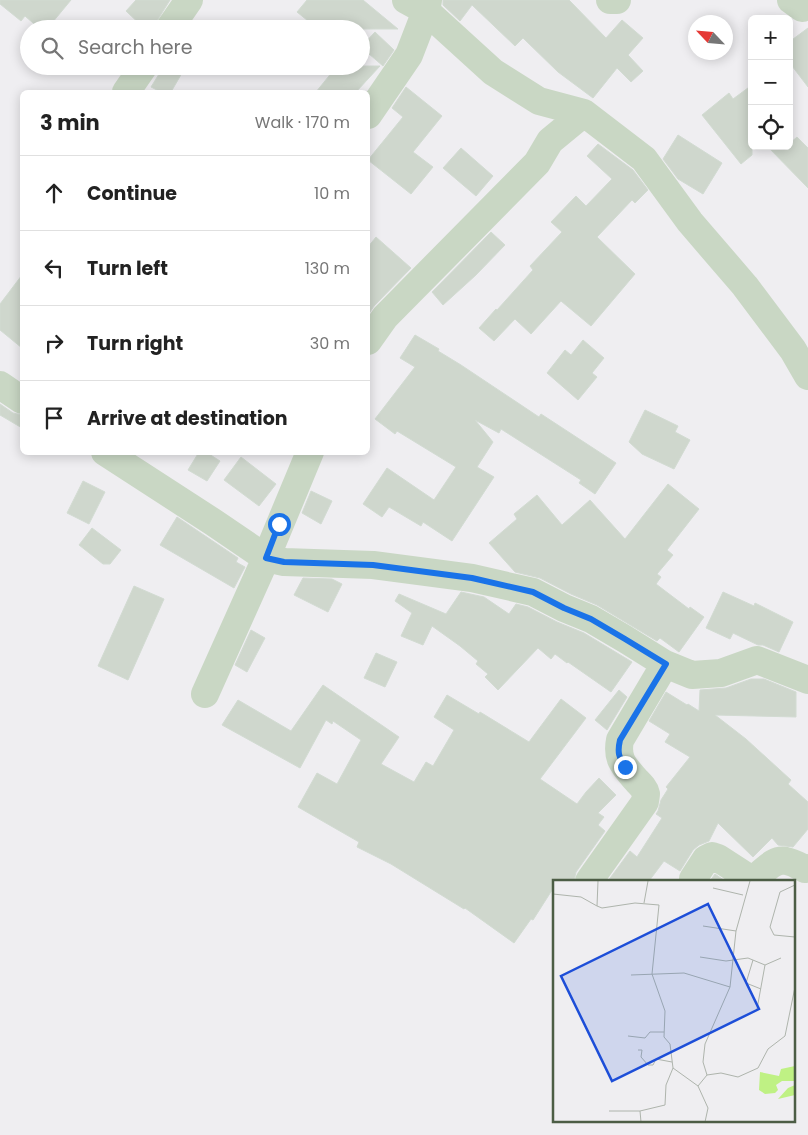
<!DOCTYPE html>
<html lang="en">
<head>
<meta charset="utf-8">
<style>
	body { margin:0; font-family:Poppins,sans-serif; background:#f6f6f6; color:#222 }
	.controls { position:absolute; right:15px; top:15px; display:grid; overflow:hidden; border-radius:8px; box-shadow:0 2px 12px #0003 }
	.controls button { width:45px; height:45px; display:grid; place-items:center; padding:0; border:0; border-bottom:1px solid #e0e0e0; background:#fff; color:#222; font:25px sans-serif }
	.compass { position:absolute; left:688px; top:15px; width:45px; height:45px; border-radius:50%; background:#fff; box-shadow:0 2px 12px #0003; rotate:296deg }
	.stop { position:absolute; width:15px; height:15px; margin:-11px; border:4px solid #1a73e8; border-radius:50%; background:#fff }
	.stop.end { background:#1a73e8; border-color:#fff; box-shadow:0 1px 5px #0008 }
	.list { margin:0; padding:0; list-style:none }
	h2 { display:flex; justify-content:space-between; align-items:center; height:65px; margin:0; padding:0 20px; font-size:21px }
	h2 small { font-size:16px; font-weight:400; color:#767676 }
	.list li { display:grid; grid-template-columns:32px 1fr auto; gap:15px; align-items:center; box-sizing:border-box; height:75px; padding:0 20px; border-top:1px solid #e0e0e0 }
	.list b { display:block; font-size:19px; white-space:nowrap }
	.list em { font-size:16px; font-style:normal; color:#767676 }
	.icon { flex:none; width:28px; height:28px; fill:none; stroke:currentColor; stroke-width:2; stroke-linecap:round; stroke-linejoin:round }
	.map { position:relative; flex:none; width:808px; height:1135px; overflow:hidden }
	.search { position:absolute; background:#fff; box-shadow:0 2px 12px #0003; left:20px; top:20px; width:350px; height:55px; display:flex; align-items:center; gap:12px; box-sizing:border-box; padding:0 18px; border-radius:28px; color:#767676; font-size:19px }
	.panel { position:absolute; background:#fff; box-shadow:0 2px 12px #0003; left:20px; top:90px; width:350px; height:365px; border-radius:8px }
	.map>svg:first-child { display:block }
	.building { fill:#cfd7cd; stroke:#d2dbd2 }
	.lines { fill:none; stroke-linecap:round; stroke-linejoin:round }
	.minor { stroke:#c9d7c4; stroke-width:28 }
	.route { stroke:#1a73e8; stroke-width:6 }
	.inset-road { fill:none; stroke:#aeb4ac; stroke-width:1 }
	.view { fill:#1d4ed8; fill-opacity:0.15; stroke:#1d4ed8; stroke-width:2.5 }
	.inset-edge { fill:none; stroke:#4c5d45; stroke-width:2.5 }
</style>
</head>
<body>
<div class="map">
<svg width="808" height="1135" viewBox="0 0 808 1135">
	<rect width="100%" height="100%" fill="#efeef1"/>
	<path class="building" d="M0 0H71L47 29H40L25 16 21 21 0 4Z
		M136 0H170L155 24 150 29H145L126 11Z
		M307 0H363L398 29H318L297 12Z
		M443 0H569L606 38 622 20 643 38 628 55 643 71 631 82 617 68 593 98 558 72 523 38 515 46 472 5 460 21 443 5Z
		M808 28V87L789 62V42Z
		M375 32 394 50 383 66 361 47Z
		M164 66H186L171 92H161L151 87Z
		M337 66H380L356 92H316Z
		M752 85V155L741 164 702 115 729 93 733 99Z
		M406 87 442 116 413 152 433 167 411 194 368 160 403 117 392 108Z
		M678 135 722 163 703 194 678 179 663 159Z
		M797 137 808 148V188L767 146H789V144Z
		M598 144 633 170 648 190 635 203 632 200 597 237 635 274 591 326 561 301 531 334 515 319 494 341 479 328 496 309 497 310 533 270 530 266 562 232 551 222 576 196 586 206 612 179 587 156Z
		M461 148 493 176 476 196 443 168Z
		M491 232 505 245 476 275 443 305 432 292Z
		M376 237 411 268 374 306 368 315V247Z
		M22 275V348L0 330V304Z
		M415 335 439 349 438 351 461 365 539 417 541 414 616 463 595 494 579 483 581 480 501 429 499 433 475 420 493 442 477 467 494 477 452 541 423 522 421 526 389 507 382 517 363 504 387 468 434 500 456 467 397 431 395 434 375 419 415 367 400 358Z
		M583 340 604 358 592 373 597 377 578 400 547 373 565 350 571 355Z
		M0 404 13 413 22 415V428L0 415Z
		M645 410 678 426 675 432 690 440 674 469 642 454 629 442Z
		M199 452H206L220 461 207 481 188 470Z
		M241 457 276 484 259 506 224 480Z
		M83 481 105 492 89 524 67 513Z
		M668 484 699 509 667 550 673 555 657 574 661 577 656 584 689 609 690 607 704 617 679 652 660 638 657 641 597 605 571 594 540 578 515 572 489 543 517 519 514 514 537 495 562 525 590 500 625 539Z
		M311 491 332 501 321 524 302 513Z
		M177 517 238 558 236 562 245 567 234 588 160 545Z
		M92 528 121 550 110 564H103L79 545Z
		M303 578 332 579 342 584 328 612 294 595Z
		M134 586 164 599 128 680 98 666Z
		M461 592 484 597 509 614 516 604 528 607 557 622 584 633 632 662 611 692 568 662 567 663 555 654 551 659 538 648 498 690 485 677 488 674 476 664 478 661 460 646 432 626 423 645 401 636 412 613 395 601 399 594 446 614Z
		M723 592 754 606 755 603 793 622 779 652 763 645H758L733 633 730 639 706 628Z
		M251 630 265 638 247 672 235 665Z
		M376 653 397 662 385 687 364 678Z
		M751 679H764L796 692V717L715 715 746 739 791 780 788 784 808 802V829L793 847 778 845 772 838 753 857 718 823 709 841 699 845 693 850 680 871 664 861 649 881H608L630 851 637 857 662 818 656 814 658 811 661 800 668 789 666 787 690 757 665 742 670 734 649 721 666 692 687 705 688 704 699 711 700 690 726 688Z
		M323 685 399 737 381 764 414 782 426 762 433 766 454 730 434 717 447 695 479 714 480 712 529 742 561 699 586 718 540 779 577 804 586 792 599 778 616 795 598 813 604 817 598 825 605 831 576 872 574 881H554V887L533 920 531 919 514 943 465 908 464 909 391 864 357 847 359 842 298 807 317 773 337 784 361 740 333 721 332 724 326 720 300 768 222 725 238 700 291 731Z
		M619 690 627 697 607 730 595 720Z
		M715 874 725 881H710Z"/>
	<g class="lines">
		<path class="minor" d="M610 0H617
			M791 0 802 8
			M169 29 189 0
			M126 92 144 66
			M584 113 644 159 690 222 745 286 793 350 808 376
			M368 115 409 55 426 11 428 0
			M368 341 385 317 537 163 550 141 584 113 539 101 493 72 426 11 406 0
			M0 385 22 400
			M105 452 213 522 266 558 284 562 373 565 472 578 533 592 564 608 591 619 625 639 665 664 692 675 721 673 757 660 808 680
			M205 694 266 558 310 452
			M693 879 706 859 712 856 718 858 752 880C763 874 772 858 786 861 793 862 799 866 805 869L808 868
			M589 881 645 802C645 801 646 795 646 794 645 789 641 785 637 781 625 767 616 760 620 740L665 664"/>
	</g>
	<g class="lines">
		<path class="route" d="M279 524 266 558 284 562 373 565 472 578 533 592 564 608 591 619 625 639 666 664 620 740C617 753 619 757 625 767"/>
	</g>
	<g transform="translate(553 880)">
		<rect width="242" height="242" fill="#efeef1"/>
		<path d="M242 186V201H229L223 205 225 210 222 213 212 214 206 210 207 192 226 196 228 189ZM242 205V215L225 219 235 208Z" fill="#bff184"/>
		<path class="inset-road" d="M45 1 44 26 49 28 82 23 106 25 99 94 112 131 111 157 117 164 120 188 145 206 155 228 152 242M242 5 227 12 217 47 221 55 242 57M160 8 190 15M0 14 28 17 44 26M91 23 95 1M150 46 183 51M147 77 173 81 195 78 212 85 228 78M200 80 193 103 208 109M78 95 131 93 177 107 183 51 197 1M204 129 212 85M75 156 92 158 97 152H111M85 170H89L88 177 95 185H100L103 179 119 182M154 195 150 182 152 164 177 107M145 206 154 195 168 193 185 197 205 188 215 169 232 156 242 107M56 231H87L88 242M87 231 112 225 113 205 120 188"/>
		<path class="view" d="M155 24 206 129 59 201 8 96Z"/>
		<rect width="242" height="242" class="inset-edge"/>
	</g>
</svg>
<div class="controls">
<button>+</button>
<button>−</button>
<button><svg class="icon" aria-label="locate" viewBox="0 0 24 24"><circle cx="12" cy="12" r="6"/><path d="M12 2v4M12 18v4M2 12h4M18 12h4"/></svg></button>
</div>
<svg class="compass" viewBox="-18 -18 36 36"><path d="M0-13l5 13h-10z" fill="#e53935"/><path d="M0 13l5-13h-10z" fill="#767676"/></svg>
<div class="stop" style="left:279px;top:524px"></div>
<div class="stop end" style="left:625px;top:767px"></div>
<div class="search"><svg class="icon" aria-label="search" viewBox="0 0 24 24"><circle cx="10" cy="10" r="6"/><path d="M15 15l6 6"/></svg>Search here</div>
<section class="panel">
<h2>3 min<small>Walk · 170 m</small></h2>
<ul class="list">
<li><svg class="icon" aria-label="ahead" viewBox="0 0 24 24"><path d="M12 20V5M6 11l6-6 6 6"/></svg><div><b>Continue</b></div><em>10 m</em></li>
<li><svg class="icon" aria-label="left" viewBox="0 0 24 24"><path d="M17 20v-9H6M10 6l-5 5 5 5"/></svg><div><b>Turn left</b></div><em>130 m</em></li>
<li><svg class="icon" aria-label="right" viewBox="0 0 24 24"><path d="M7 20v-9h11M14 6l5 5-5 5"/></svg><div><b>Turn right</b></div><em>30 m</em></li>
<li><svg class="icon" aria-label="arrive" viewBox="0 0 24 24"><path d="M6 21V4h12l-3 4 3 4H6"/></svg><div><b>Arrive at destination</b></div></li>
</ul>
</section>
</div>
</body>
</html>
